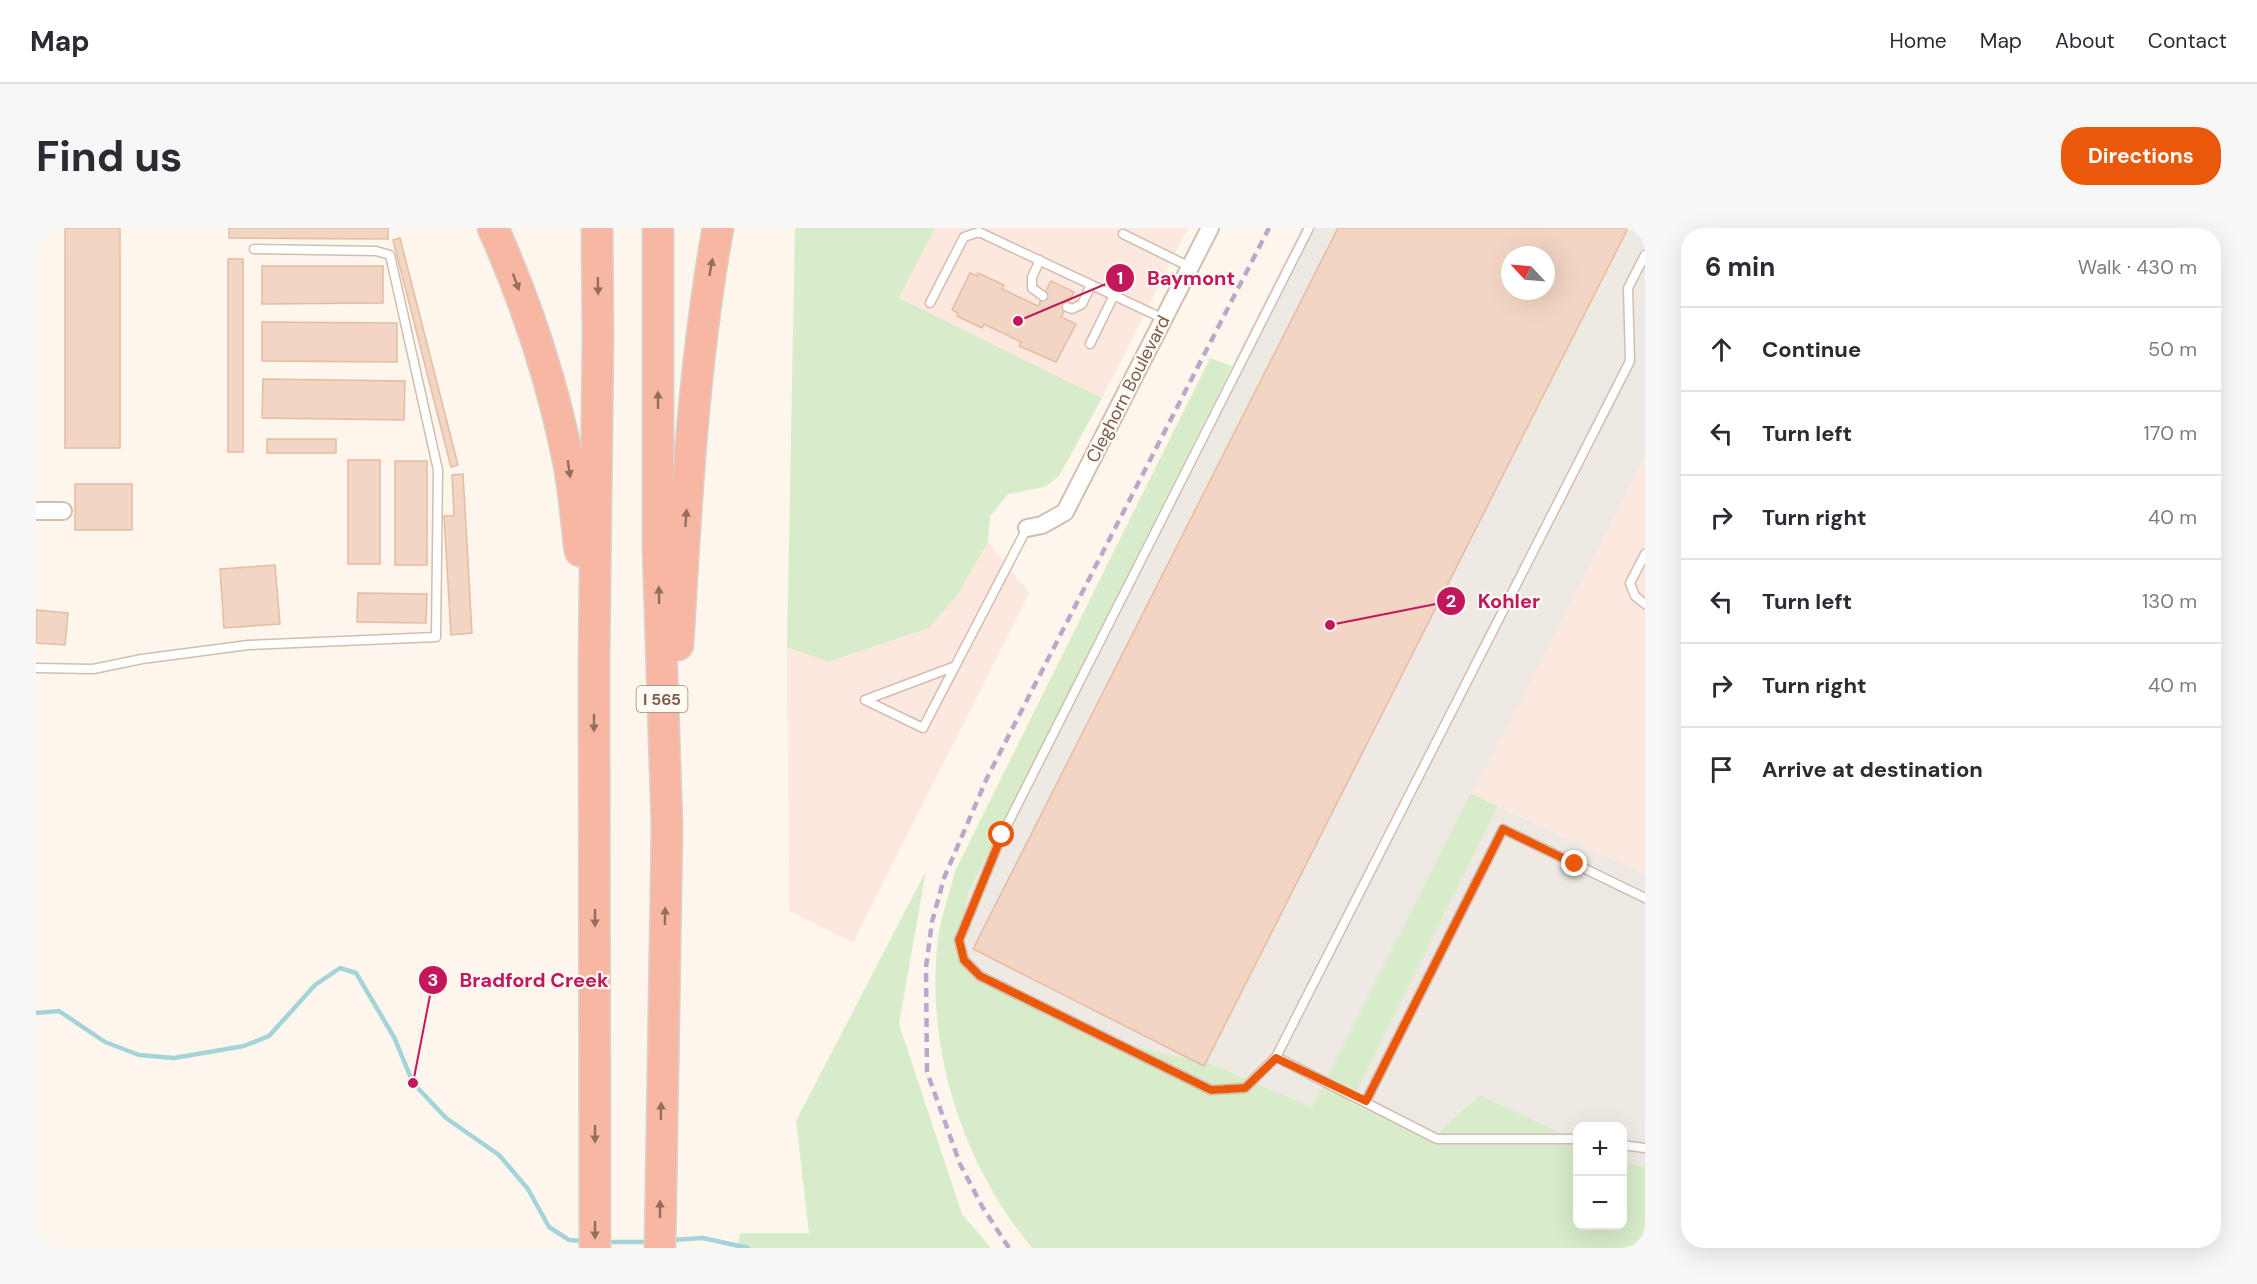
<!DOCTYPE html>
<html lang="en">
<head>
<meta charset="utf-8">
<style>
	body { margin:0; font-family:"DM Sans",sans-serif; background:#f7f7f7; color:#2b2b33 }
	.controls { position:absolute; right:18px; bottom:18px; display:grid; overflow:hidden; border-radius:12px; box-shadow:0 6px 24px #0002 }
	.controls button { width:54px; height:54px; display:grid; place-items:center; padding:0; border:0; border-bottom:2px solid #e1e1e2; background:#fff; color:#2b2b33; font:30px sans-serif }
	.compass { position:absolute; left:1465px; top:18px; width:54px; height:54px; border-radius:50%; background:#fff; box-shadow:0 6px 24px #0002; rotate:296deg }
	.stop { position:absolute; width:18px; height:18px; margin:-14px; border:4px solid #ea580c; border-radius:50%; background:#fff }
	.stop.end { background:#ea580c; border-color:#fff; box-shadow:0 2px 6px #0008 }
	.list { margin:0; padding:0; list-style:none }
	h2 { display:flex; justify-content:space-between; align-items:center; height:78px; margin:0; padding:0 24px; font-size:26px }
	h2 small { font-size:20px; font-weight:400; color:#7c7c81 }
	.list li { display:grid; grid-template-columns:39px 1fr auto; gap:18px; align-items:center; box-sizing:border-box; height:84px; padding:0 24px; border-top:2px solid #e1e1e2 }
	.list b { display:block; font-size:22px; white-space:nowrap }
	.list em { font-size:20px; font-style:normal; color:#7c7c81 }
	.icon { flex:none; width:33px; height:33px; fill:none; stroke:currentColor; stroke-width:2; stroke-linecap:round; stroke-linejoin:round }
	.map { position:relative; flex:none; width:1609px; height:1020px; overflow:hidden; border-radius:24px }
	header { display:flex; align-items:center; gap:36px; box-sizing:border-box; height:84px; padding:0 30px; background:#fff; border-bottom:2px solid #e1e1e2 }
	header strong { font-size:28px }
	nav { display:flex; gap:33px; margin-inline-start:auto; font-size:21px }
	.intro { display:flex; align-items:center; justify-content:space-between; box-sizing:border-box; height:144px; padding:0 36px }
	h1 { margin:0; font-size:42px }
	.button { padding:15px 27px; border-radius:24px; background:#ea580c; color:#fff; font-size:21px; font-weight:700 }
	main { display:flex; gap:36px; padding:0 36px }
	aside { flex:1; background:#fff; border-radius:24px; box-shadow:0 6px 24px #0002 }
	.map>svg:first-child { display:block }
	.commercial { fill:#fde8e0 }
	.industrial { fill:#efe9e4; fill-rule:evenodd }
	.green { fill:#d8ecc9 }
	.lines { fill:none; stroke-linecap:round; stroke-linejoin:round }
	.stream { stroke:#a5d3da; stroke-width:4.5 }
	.building { fill:#f3d5c3; stroke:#e6bba3; stroke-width:1.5; fill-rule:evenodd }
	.service-casing { stroke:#d1beb0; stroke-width:11 }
	.minor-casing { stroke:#d1beb0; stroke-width:20 }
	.motorway-casing { stroke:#dad1cd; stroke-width:33 }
	.service { stroke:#fff; stroke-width:8 }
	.minor { stroke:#fff; stroke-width:16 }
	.motorway { stroke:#f7b7a3; stroke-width:30 }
	.rail { stroke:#b9a8c9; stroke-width:4.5; stroke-dasharray:9 6; stroke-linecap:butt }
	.oneway { fill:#936e5e }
	.route { stroke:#ea580c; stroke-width:8 }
	.labels { text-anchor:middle; stroke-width:4.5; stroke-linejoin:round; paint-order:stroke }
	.shield { fill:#fffaf3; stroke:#a28b7f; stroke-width:1.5 }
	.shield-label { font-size:16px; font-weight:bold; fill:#7a5c4d }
	.street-label { font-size:18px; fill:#7a5c4d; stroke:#fffaf3 }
	.leader { fill:none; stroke:#c2185b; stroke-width:2 }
	.callout-dot { fill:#c2185b; stroke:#fffaf3; stroke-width:2 }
	.mark-label { font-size:18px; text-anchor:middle; font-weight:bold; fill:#fff }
	.callout-label { font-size:20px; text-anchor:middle; font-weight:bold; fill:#c2185b; stroke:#fffaf3; stroke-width:4.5; stroke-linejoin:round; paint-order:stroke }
</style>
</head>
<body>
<header>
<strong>Map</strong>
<nav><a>Home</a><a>Map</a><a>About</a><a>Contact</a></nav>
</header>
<div class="intro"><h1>Find us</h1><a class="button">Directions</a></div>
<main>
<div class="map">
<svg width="1609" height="1020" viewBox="0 0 1609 1020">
	<rect width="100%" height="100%" fill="#fdf6ec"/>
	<path class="commercial" d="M899 0H1152L1066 170 863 70Z
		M1609 229V646L1435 565Z
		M952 314 993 365 817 715 753 683 751 419 792 434 922 366Z"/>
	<path class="industrial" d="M1265 0H1609V229L1276 879 1175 836 1058 809 933 746 922 717 933 663ZM1474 27H1510V63H1474Z
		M1462 578 1609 646V939L1587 934 1586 898H1542L1541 913 1395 912 1315 875Z"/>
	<path class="green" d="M759 0H899L863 70 1066 170 1023 248 1009 259 972 266 954 288 952 314 922 366 893 400 792 434 751 419Z
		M1174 130 1196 138 933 663 922 717 933 746 1058 809 1175 836 1276 879 1435 565 1462 578 1315 875 1395 912 1444 867 1541 913 1542 998H1586L1587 934 1609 939V1020H996C928 938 891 826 901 719 903 694 913 668 919 643Z
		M890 643 863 796 926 986 955 1020H701L704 1005H773L760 893Z"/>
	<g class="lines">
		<path class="stream" d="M0 785 23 783 69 814 103 827 138 830 208 818 233 808 279 757 304 740 320 745 358 809 377 855 410 890 463 927 492 961 513 999 533 1012 550 1013
			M636 1012 667 1010 712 1020
			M570 1014H612"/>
	</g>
	<path class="building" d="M29 0H84V220H29Z
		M193 0H352V11L193 10Z
		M1302 0H1592L1168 838 937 721ZM1474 27H1510V63H1474Z
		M364 10 422 237 415 239 357 12Z
		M192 31H207V224H192Z
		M226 38H347V75L226 76Z
		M934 45 941 48 942 45 968 57 966 61 1002 78 1015 53 1038 64 1025 89 1040 96 1020 134 983 118 985 114 948 96 946 100 921 88 922 85 916 82Z
		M226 94 361 95V134L226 133Z
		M227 151 369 153 368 192 226 190Z
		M231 211H300V225H231Z
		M312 232H344V336H312Z
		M359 233H391V337H359Z
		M427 246 436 405 415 407 408 288H418L416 247Z
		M39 256H96V302H39Z
		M239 337 244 396 188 400 184 341Z
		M322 365 391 366 390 395 321 394Z
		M0 382 32 385 29 417 0 415Z"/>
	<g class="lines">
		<g class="service-casing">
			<path id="service" d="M1087 6 1154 39
				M1004 32 996 49V60L1007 68
				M894 75 928 9 943 4 1128 91
				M1031 79 1036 81 1046 76 1055 57
				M1054 116 1078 67
				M1609 326 1594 355 1599 368 1609 376
				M917 439 829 472 887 500 991 300
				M0 440 57 441 106 431 212 417 400 409 402 242 354 27 340 23 218 21
				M1240 829 1209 860 1175 862 944 748 928 732 923 712 966 607 1273 0
				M1330 873 1467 601 1609 670
				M1542 911H1401L1240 829 1594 133 1592 60 1609 27
				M1586 917 1609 920"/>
		</g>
		<g class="minor-casing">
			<path id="minor" d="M0 283H27
				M991 300 1006 297 1029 284 1174 0"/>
		</g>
		<g class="motorway-casing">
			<path id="motorway" d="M457 0C490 74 516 152 532 232 538 261 540 293 544 323
				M622 0V320L631 600 624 1020
				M642 417C650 278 657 138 682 0
				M559 1020 558 436 562 108 561 0"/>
		</g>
		<use href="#service" class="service"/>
		<use href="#minor" class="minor"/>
		<use href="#motorway" class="motorway"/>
		<path class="rail" d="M973 1020 947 980 924 936 891 844 890 739 896 694 908 650 951 550 1233 0"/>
	</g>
	<defs><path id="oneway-solid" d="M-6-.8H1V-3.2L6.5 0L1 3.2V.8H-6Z" transform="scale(1.5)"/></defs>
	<g class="oneway">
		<use href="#oneway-solid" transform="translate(675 39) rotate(-80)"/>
		<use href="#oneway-solid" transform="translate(480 54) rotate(70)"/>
		<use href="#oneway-solid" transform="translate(562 58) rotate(89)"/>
		<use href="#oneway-solid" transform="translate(622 172) rotate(-90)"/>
		<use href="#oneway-solid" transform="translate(533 241) rotate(82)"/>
		<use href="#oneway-solid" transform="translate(650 290) rotate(-86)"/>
		<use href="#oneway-solid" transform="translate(623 367) rotate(-91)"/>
		<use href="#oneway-solid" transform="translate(558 495) rotate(90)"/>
		<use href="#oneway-solid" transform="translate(629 688) rotate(-89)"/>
		<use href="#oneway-solid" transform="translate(559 690) rotate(90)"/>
		<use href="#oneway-solid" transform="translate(625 883) rotate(-89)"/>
		<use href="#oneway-solid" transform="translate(559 906) rotate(90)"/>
		<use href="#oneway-solid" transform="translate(624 981) rotate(-90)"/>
		<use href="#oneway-solid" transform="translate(559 1002) rotate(90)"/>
	</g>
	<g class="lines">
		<path class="route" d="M966 607 923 712 928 732 944 748 1175 862 1209 860 1240 830 1330 873 1467 601 1539 636"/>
	</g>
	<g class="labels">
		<rect class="shield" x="600.5" y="458" width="51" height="26" rx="4.5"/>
		<g class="shield-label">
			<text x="626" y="477">I 565</text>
		</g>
		<g class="street-label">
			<text transform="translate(1092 161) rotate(-63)" y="6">Cleghorn Boulevard</text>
		</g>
	</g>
	<path class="leader" d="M982 93L1084 50M1294 397L1415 373M377 855L397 752"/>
	<g class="callout-dot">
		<circle cx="982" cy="93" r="6"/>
		<circle cx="1294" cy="397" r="6"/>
		<circle cx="377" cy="855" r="6"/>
		<circle cx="1084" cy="50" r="15"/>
		<circle cx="1415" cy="373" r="15"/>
		<circle cx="397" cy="752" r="15"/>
	</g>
	<g class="mark-label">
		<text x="1084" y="56">1</text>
		<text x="1415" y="379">2</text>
		<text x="397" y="758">3</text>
	</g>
	<g class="callout-label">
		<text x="1155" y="57">Baymont</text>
		<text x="1473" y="380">Kohler</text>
		<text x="498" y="759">Bradford Creek</text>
	</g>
</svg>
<div class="controls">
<button>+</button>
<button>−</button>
</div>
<svg class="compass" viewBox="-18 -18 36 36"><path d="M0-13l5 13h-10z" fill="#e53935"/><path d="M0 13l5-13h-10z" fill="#7c7c81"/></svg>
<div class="stop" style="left:966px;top:607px"></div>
<div class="stop end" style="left:1539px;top:636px"></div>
</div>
<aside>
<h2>6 min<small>Walk · 430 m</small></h2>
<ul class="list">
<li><svg class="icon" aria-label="ahead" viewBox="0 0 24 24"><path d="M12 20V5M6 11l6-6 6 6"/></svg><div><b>Continue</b></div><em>50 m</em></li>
<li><svg class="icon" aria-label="left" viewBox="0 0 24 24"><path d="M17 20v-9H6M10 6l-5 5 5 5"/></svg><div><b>Turn left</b></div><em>170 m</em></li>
<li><svg class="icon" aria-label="right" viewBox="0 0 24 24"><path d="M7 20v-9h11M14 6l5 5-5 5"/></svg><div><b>Turn right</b></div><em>40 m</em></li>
<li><svg class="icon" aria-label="left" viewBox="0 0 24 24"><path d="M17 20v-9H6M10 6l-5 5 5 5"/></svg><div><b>Turn left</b></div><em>130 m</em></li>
<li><svg class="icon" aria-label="right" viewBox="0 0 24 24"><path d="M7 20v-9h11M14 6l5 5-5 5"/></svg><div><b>Turn right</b></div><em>40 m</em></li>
<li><svg class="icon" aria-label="arrive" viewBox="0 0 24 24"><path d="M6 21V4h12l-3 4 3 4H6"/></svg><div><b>Arrive at destination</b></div></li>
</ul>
</aside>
</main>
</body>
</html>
